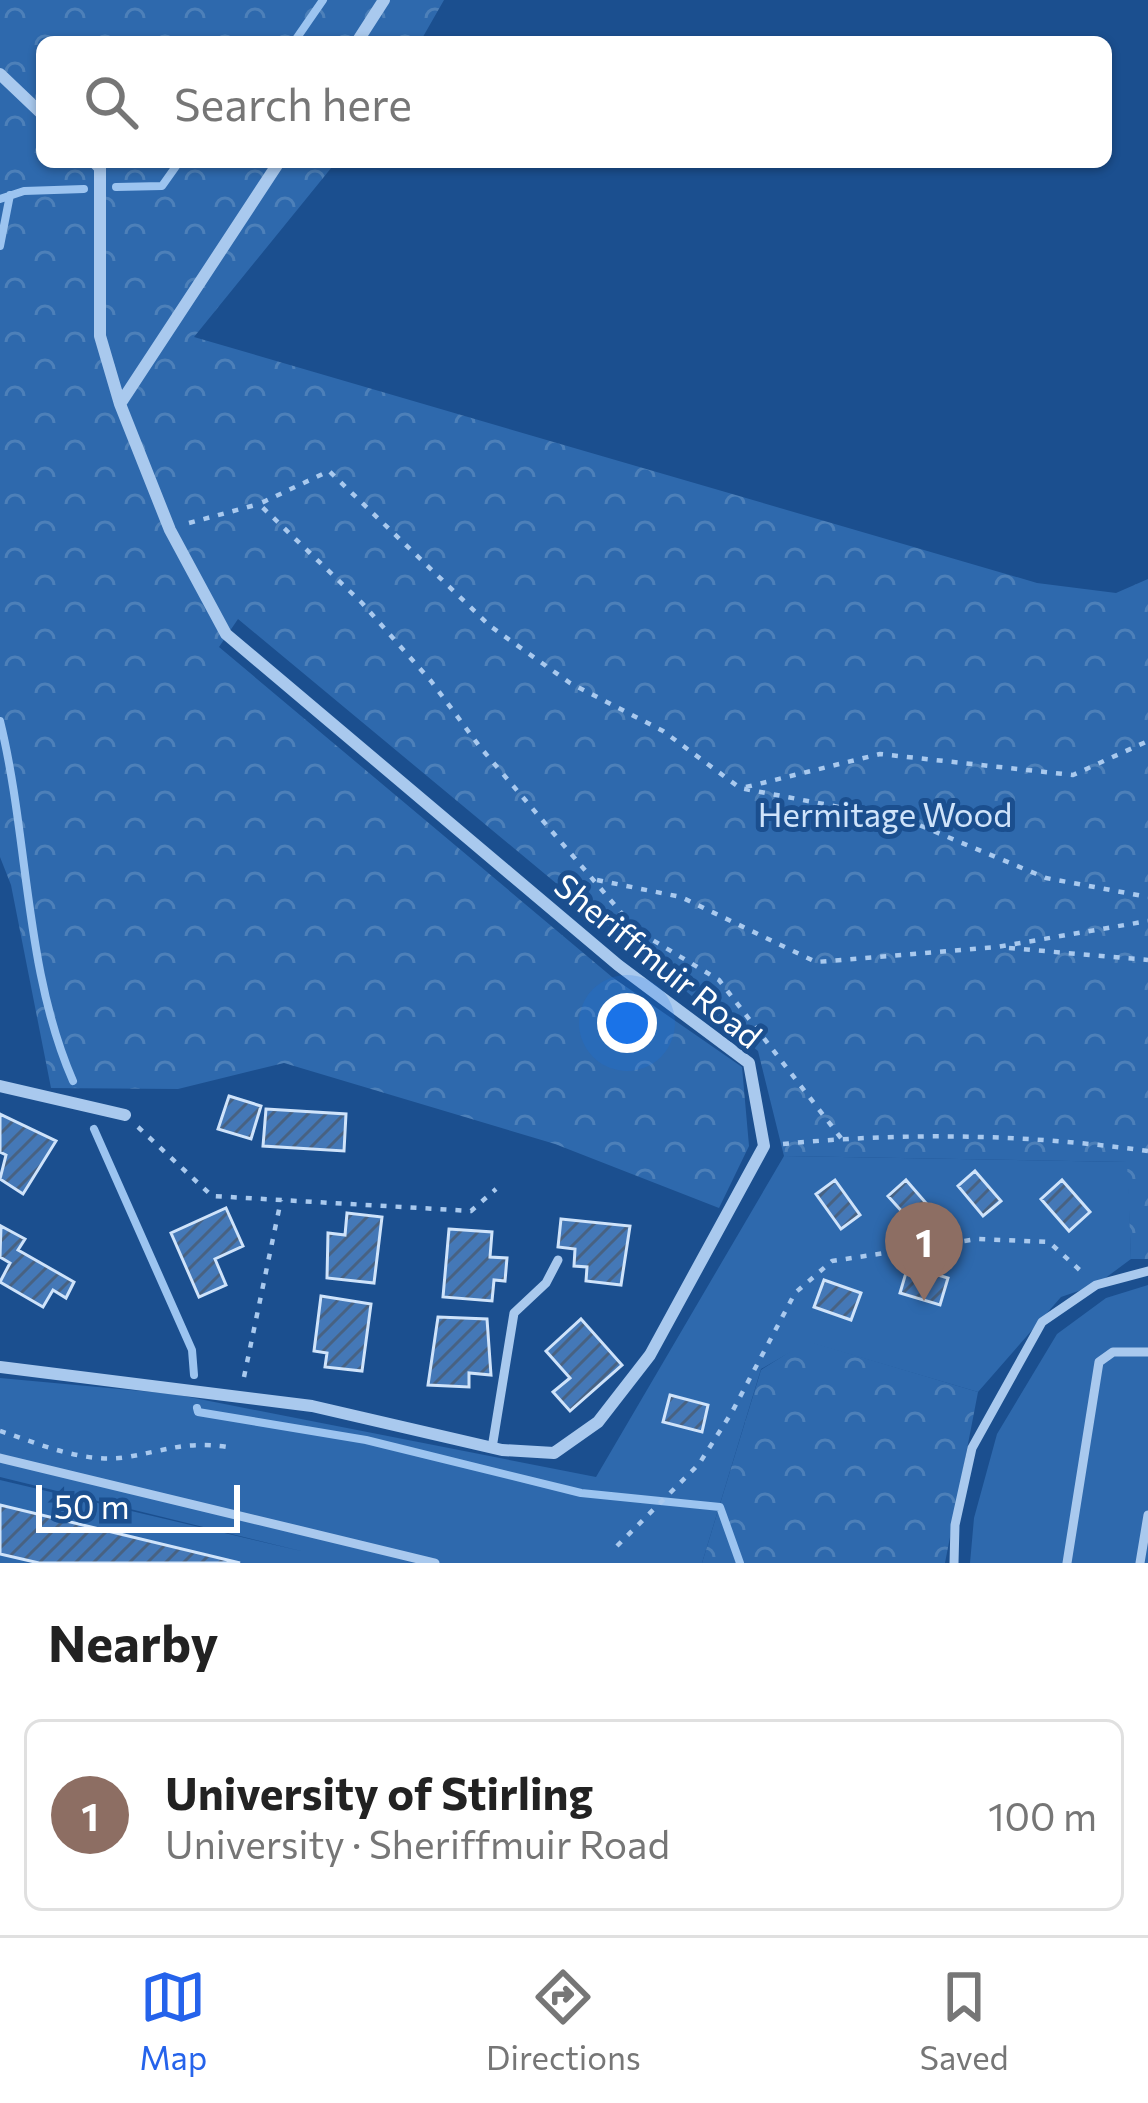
<!DOCTYPE html>
<html lang="en">
<head>
<meta charset="utf-8">
<style>
	body { margin:0; font-family:Commissioner,sans-serif; background:#f6f6f6; color:#222 }
	.scale { position:absolute; left:36px; bottom:30px; width:204px; box-sizing:border-box; padding-left:12px; border:6px solid #fff; border-top:0; font-size:33px; line-height:42px; white-space:nowrap; color:#fff; -webkit-text-stroke:9px #1b4f8f; paint-order:stroke }
	.you { position:absolute; left:627px; top:1023px; width:42px; height:42px; margin:-30px; border:9px solid #fff; border-radius:50%; background:#1a73e8; box-shadow:0 0 0 18px #1a73e833 }
	.badge { display:grid; place-items:center; width:78px; height:78px; border-radius:50%; background:#2563eb; color:#fff; font-size:39px; font-weight:700 }
	.pin { position:absolute; translate:-50% -99px; filter:drop-shadow(0 3px 6px #0008) }
	.pin::after { content:''; position:absolute; top:63px; width:42px; height:36px; background:inherit; clip-path:polygon(0 0,100% 0,50% 100%) }
	.list { margin:0; padding:0; list-style:none }
	h2 { display:flex; justify-content:space-between; align-items:center; height:156px; margin:0; padding:0 48px; font-size:51px }
	h2 small { font-size:39px; font-weight:400; color:#767676 }
	.list li { display:grid; grid-template-columns:78px 1fr auto; gap:36px; align-items:center; box-sizing:border-box; height:192px; margin:0 24px 24px; padding:0 24px; border:3px solid #e0e0e0; border-radius:18px }
	.list b { display:block; font-size:45px; white-space:nowrap }
	.list p { margin:0; font-size:39px; white-space:nowrap; color:#767676 }
	.list em { font-size:39px; font-style:normal; color:#767676 }
	.icon { flex:none; width:66px; height:66px; fill:none; stroke:currentColor; stroke-width:2; stroke-linecap:round; stroke-linejoin:round }
	.map { position:relative; flex:none; width:1148px; height:1563px; overflow:hidden }
	.search { position:absolute; background:#fff; box-shadow:0 3px 9px #0004; left:36px; right:36px; top:36px; height:132px; display:flex; align-items:center; gap:30px; box-sizing:border-box; padding:0 42px; border-radius:18px; color:#767676; font-size:45px }
	.sheet { height:372px; background:#fff }
	nav { display:flex; justify-content:space-around; align-items:center; box-sizing:border-box; height:168px; border-top:3px solid #e0e0e0; background:#fff; font-size:33px; color:#767676 }
	nav a { display:grid; justify-items:center; gap:6px }
	nav .on { color:#2563eb }
	.map>svg:first-child { display:block }
	.grass { fill:#2e69ad }
	.forest { fill:url(#forest-crowns) }
	.lines { fill:none; stroke-linecap:round; stroke-linejoin:round }
	.stream { stroke:#9cc4f0; stroke-width:8 }
	.building { fill:url(#building-hatch); stroke:#cfe3fa; stroke-width:3 }
	.path { stroke:#a9c9ee; stroke-width:4.5; stroke-dasharray:6 9; stroke-linecap:butt }
	.service { stroke:#a9c9ee; stroke-width:9 }
	.minor { stroke:#a9c9ee; stroke-width:12 }
	.labels { text-anchor:middle; stroke-width:10; stroke-linejoin:round; paint-order:stroke }
	.park-label { font-size:33px; fill:#cfe3fa; stroke:#1b4f8f }
	.street-label { font-size:33px; fill:#fff; stroke:#1b4f8f }
</style>
</head>
<body>
<div class="map">
<svg width="1148" height="1563" viewBox="0 0 1148 1563">
	<defs>
		<pattern id="forest-crowns" width="20" height="18" patternUnits="userSpaceOnUse" patternTransform="scale(3)"><rect width="20" height="18" fill="#2e69ad"/><path d="M2 6a3 3 0 1 1 6 0M12 15a3 3 0 1 1 6 0" fill="none" stroke="#4d80b9"/></pattern>
		<pattern id="building-hatch" width="6" height="6" patternUnits="userSpaceOnUse" patternTransform="scale(3)"><rect width="6" height="6" fill="#4478b7"/><path d="M-1 1l2-2M0 6l6-6M5 7l2-2" fill="none" stroke="#486282"/></pattern>
	</defs>
	<rect width="100%" height="100%" fill="#1b4f8f"/>
	<path class="grass" d="M784 1156 1128 1162 1131 1259 1096 1285 1061 1297 978 1392 808 1342 761 1369 702 1563H0V1480L305 1552 0 1477V1378L174 1394 596 1477Z
		M1148 1285V1563H970L974 1518 997 1434 1057 1334 1106 1298Z"/>
	<path class="forest" d="M0 0H444L420 42H42V162H336L194 337 1037 583 1116 593 1148 579V1259H1131L1127 1162 784 1156 758 1051 238 619 219 647 612 977 742 1067 749 1146 719 1208 555 1144 284 1063 178 1089 51 1088 11 885 0 857Z
		M807 1341 978 1392 945 1563H702L761 1370Z"/>
	<g class="lines">
		<path class="stream" d="M294 42 323 0
			M116 187 162 186 179 162
			M0 199 24 191 84 189
			M0 246 10 195
			M0 721C29 839 24 969 73 1081
			M94 1129 192 1350 194 1375
			M197 1408 198 1412 366 1440 581 1493 720 1507 740 1563"/>
	</g>
	<path class="building" d="M229 1096 261 1106 251 1139 218 1129Z
		M229 1096 261 1106 251 1139 218 1129Z
		M266 1109 346 1114 344 1151 263 1146Z
		M266 1109 346 1114 344 1151 263 1146Z
		M0 1114 56 1141 23 1194 0 1179 6 1155 0 1152Z
		M975 1171 1001 1201 983 1216 958 1186Z
		M835 1180 860 1215 841 1229 816 1194Z
		M906 1180 932 1210 914 1225 888 1196Z
		M1062 1180 1090 1212 1069 1231 1041 1199Z
		M226 1208 243 1246 215 1259 226 1285 199 1297 171 1233Z
		M347 1213 382 1217 374 1283 327 1278 328 1233 345 1235Z
		M561 1219 630 1226 621 1285 586 1281 587 1267 574 1266 575 1249 558 1247Z
		M1 1226 25 1239 18 1250 74 1282 66 1298 53 1290 43 1307 0 1282 10 1263 0 1257Z
		M449 1229 492 1232 490 1257 507 1258 505 1281 494 1280 492 1301 443 1297Z
		M908 1266 948 1278 940 1305 900 1293Z
		M824 1280 861 1293 851 1320 814 1307Z
		M321 1296 371 1304 362 1371 325 1367 327 1353 314 1351Z
		M438 1317 487 1319 491 1375 469 1373V1387L428 1385Z
		M581 1319 622 1365 570 1411 553 1392 570 1378 546 1351Z
		M670 1395 708 1405 702 1432 663 1422Z
		M0 1505 240 1563H39L0 1554Z"/>
	<g class="lines">
		<path class="path" d="M189 523 259 504
			M746 787 880 754 1073 775 1148 741
			M597 880 681 897 816 962 997 947 1148 921
			M1009 948 1148 960
			M138 1127 212 1196 471 1211 496 1189
			M841 1138 719 980 636 930 480 747 431 681 362 603 259 504 329 471 490 626 570 683 663 731 740 788 907 820 1046 878 1148 897
			M783 1144C905 1132 1026 1134 1148 1151
			M244 1377 281 1200
			M0 1431C40 1444 84 1464 127 1457 168 1450 185 1441 228 1447
			M617 1546 699 1464 732 1412 795 1293 832 1261 977 1239 1049 1242 1083 1273"/>
		<path class="service" d="M492 1448 514 1313 546 1283 558 1260
			M0 1458 435 1563
			M954 1563 955 1525 972 1448 1042 1322 1096 1285 1148 1271
			M1067 1563 1099 1362 1113 1352H1148
			M1140 1563 1148 1515"/>
		<path class="minor" d="M357 42 384 0
			M0 74 42 114
			M94 162 100 168V336L120 404
			M0 1086 125 1115
			M0 1367 312 1406 502 1450 554 1453 598 1422 650 1355 764 1146 749 1063 618 965 226 634 170 530 120 404 279 162"/>
	</g>
	<g class="labels">
		<g class="park-label">
			<text x="885" y="827">Hermitage Wood</text>
		</g>
		<g class="street-label">
			<text transform="translate(658 961) rotate(39)" y="12">Sheriffmuir Road</text>
		</g>
	</g>
</svg>
<div class="scale">50 m</div>
<div class="you"></div>
<div class="pin badge" style="left:924px;top:1301px;background:#8d6e63">1</div>
<div class="search"><svg class="icon" aria-label="search" viewBox="0 0 24 24"><circle cx="10" cy="10" r="6"/><path d="M15 15l6 6"/></svg>Search here</div>
</div>
<section class="sheet">
<h2>Nearby<small></small></h2>
<ul class="list">
<li><span class="badge" style="background:#8d6e63">1</span><div><b>University of Stirling</b><p>University · Sheriffmuir Road</p></div><em>100 m</em></li>
</ul>
</section>
<nav>
<a class="on"><svg class="icon" aria-label="map" viewBox="0 0 24 24"><path d="M3 6l6-2 6 2 6-2v14l-6 2-6-2-6 2zM9 4v14M15 6v14"/></svg>Map</a>
<a><svg class="icon" aria-label="directions" viewBox="0 0 24 24"><path d="M12 3l9 9-9 9-9-9zM9 14v-3h6M13 9l2 2-2 2"/></svg>Directions</a>
<a><svg class="icon" aria-label="saved" viewBox="0 0 24 24"><path d="M7 4h10v16l-5-4-5 4z"/></svg>Saved</a>
</nav>
</body>
</html>
